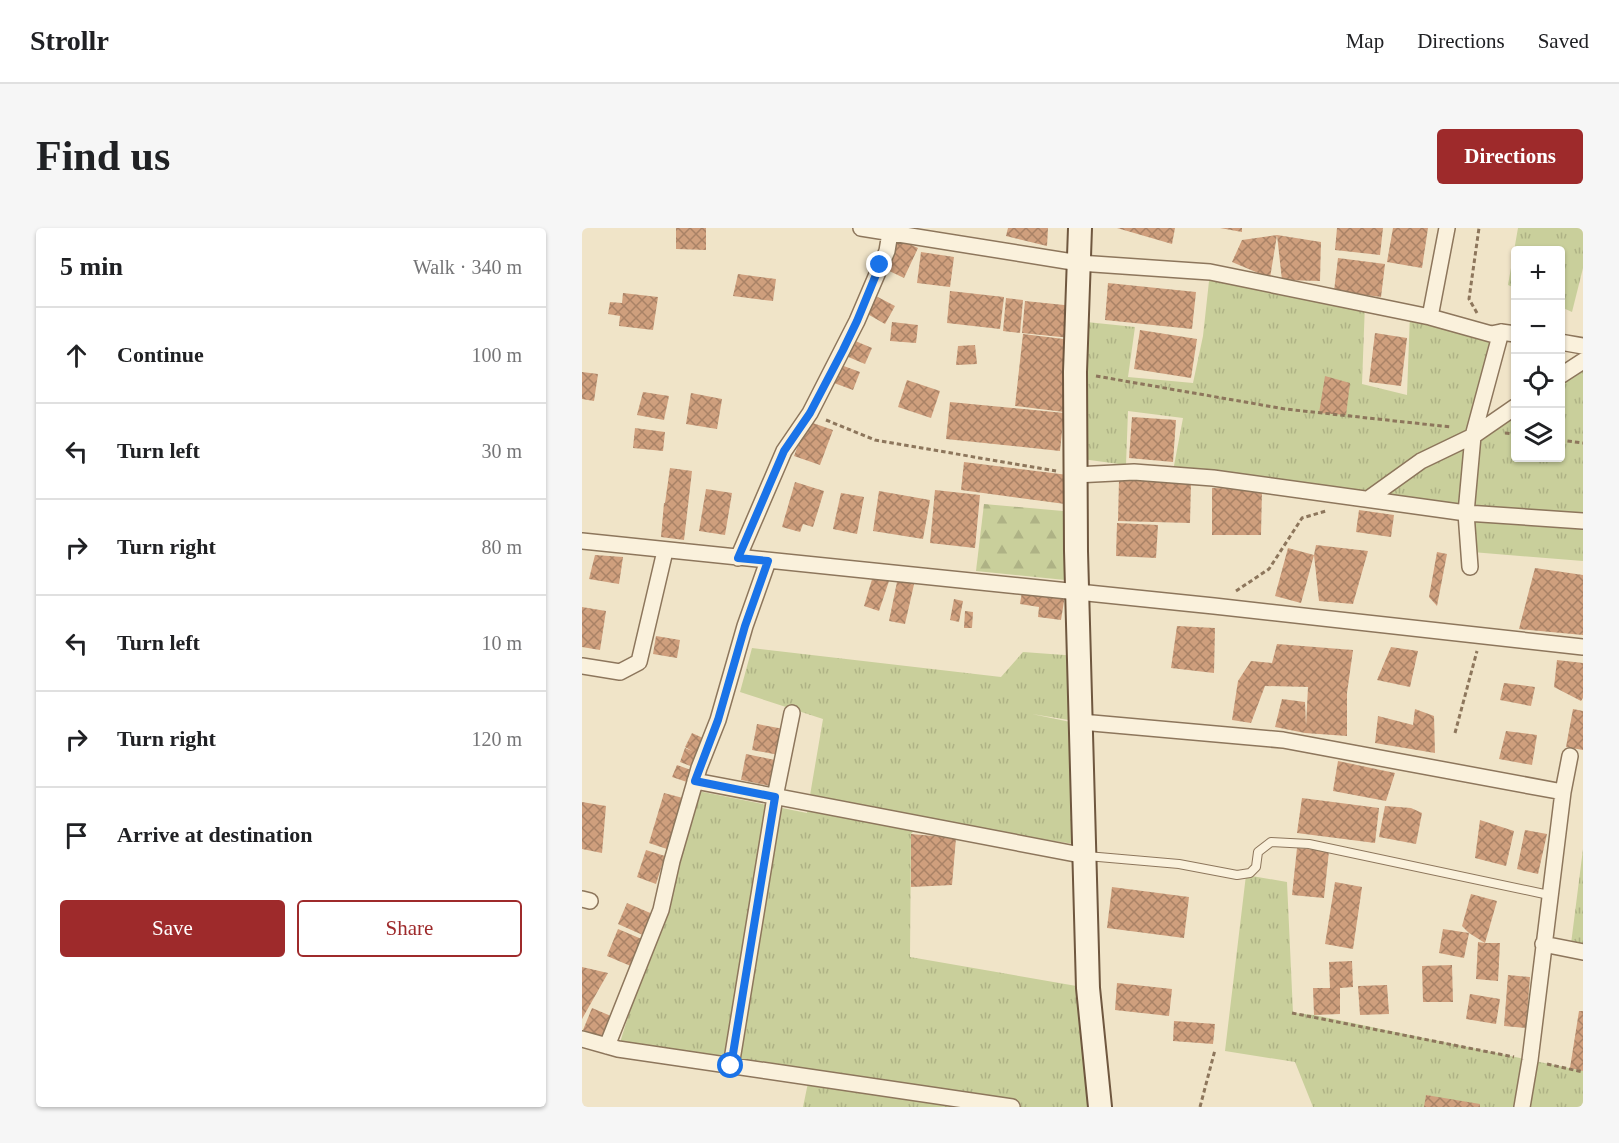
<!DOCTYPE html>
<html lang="en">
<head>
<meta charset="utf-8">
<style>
	body { margin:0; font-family:Georgia,serif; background:#f6f6f6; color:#202124 }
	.controls { position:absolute; right:18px; top:18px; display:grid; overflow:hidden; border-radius:6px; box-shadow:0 2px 4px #0004 }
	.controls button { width:54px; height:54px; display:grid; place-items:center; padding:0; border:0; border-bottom:2px solid #e0e0e0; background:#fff; color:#202124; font:30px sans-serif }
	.stop { position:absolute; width:18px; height:18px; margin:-14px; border:4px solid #1a73e8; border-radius:50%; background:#fff }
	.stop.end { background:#1a73e8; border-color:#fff; box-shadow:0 2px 6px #0008 }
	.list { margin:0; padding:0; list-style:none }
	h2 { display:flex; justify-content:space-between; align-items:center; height:78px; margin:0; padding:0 24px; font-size:26px }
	h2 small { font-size:20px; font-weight:400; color:#757577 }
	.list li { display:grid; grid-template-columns:39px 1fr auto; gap:18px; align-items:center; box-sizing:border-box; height:96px; padding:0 24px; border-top:2px solid #e0e0e0 }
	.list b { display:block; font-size:22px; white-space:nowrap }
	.list em { font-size:20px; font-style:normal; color:#757577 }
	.actions { display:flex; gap:12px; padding:18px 24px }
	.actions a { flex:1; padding:14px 0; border:2px solid #9e2a2b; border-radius:6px; text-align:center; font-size:21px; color:#9e2a2b }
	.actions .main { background:#9e2a2b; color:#fff }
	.icon { flex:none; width:33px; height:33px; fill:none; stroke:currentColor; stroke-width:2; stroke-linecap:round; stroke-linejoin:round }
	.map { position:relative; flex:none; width:1001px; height:879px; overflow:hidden; border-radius:6px }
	header { display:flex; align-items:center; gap:36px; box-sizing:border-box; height:84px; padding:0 30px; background:#fff; border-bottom:2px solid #e0e0e0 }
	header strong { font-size:28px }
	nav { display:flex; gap:33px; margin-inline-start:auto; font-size:21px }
	.intro { display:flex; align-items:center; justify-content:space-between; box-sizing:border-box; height:144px; padding:0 36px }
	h1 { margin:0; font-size:42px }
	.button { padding:15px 27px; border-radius:6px; background:#9e2a2b; color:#fff; font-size:21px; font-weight:700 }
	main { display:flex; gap:36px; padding:0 36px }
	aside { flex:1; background:#fff; border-radius:6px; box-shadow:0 2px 4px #0004 }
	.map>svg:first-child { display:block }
	.grass { fill:url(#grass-tufts) }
	.forest { fill:url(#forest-firs) }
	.building { fill:url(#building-cross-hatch) }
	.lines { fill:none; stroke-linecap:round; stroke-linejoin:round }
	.lane-casing { stroke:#8d765c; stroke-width:10 }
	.street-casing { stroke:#8d765c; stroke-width:18 }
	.secondary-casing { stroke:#6f573f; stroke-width:26 }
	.path { stroke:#8d765c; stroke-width:3; stroke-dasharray:4.5 3; stroke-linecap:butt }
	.lane { stroke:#faf1dc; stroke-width:8 }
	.street { stroke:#faf1dc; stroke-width:15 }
	.secondary { stroke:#faf1dc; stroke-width:22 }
	.route { stroke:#1a73e8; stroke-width:8 }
</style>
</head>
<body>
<header>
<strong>Strollr</strong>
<nav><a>Map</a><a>Directions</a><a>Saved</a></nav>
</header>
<div class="intro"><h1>Find us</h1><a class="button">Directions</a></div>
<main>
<aside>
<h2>5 min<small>Walk · 340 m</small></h2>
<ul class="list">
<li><svg class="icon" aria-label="ahead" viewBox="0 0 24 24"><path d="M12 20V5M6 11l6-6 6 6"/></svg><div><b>Continue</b></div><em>100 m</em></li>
<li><svg class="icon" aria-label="left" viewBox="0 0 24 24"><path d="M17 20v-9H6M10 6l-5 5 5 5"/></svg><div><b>Turn left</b></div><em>30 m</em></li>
<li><svg class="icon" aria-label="right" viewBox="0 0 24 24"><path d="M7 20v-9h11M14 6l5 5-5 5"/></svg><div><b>Turn right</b></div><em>80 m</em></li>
<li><svg class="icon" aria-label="left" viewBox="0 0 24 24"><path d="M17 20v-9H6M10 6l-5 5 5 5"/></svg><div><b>Turn left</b></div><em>10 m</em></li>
<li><svg class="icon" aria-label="right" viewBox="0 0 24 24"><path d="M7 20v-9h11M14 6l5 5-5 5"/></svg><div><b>Turn right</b></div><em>120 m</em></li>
<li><svg class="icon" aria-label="arrive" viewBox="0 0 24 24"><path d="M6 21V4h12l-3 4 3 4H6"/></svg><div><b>Arrive at destination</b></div></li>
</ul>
<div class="actions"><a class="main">Save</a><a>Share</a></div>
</aside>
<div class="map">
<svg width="1001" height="879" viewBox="0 0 1001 879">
	<defs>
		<pattern id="grass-tufts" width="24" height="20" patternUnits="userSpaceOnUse" patternTransform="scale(1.5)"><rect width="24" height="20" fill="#c9cf9b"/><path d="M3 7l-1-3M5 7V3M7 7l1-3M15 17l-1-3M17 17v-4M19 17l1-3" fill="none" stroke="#aeb285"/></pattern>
		<pattern id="forest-firs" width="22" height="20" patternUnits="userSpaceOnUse" patternTransform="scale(1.5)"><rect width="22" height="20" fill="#c9cf9b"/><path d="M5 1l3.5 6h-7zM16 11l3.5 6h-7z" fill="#aeb285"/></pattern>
		<pattern id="building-cross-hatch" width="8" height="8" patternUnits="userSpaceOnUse" patternTransform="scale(1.5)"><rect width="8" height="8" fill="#cf9f7d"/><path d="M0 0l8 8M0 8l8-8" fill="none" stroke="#a98266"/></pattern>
	</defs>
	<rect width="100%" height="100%" fill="#f0e4c8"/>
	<path class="grass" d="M936 0H1001V40L990 84 979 79 978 22H933V60L926 57Z
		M628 44 783 75 780 156 825 167 828 85 916 108 896 201 933 180V230H978L979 152 1001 139V333L890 324 891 280 591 243 601 190 546 183 544 237 493 230 495 93 553 99 546 149 611 155 621 108Z
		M170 420 419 449 441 424 496 428 499 494 450 486 498 496 499 617 340 593 329 606 328 729 506 760 518 879H221L227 850 36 821 116 563 225 585 241 491 158 464Z
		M1001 621V718L989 716Z
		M664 647 705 654 711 785 732 787 1001 843V879H731L713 834 643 823Z"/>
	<path class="forest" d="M402 276 481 283 483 352 394 343Z"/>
	<path class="building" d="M94 0H124V22L94 21Z
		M426 0H466L465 18 424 8Z
		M535 0H593L590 16Z
		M638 0H660V4Z
		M755 0H801L798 27 753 22Z
		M811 0H846L840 40 805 34Z
		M695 7 688 50 650 34 660 12 695 7 739 14 738 53 700 52Z
		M314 10 336 20 322 50 301 40Z
		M339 24 372 29 368 59 335 55Z
		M756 30 803 36 799 69 752 63Z
		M156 46 194 51 191 73 151 68Z
		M526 55 614 64 610 101 523 92Z
		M368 63 422 69 418 101 365 95Z
		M41 65 76 69 71 102 37 98 38 88 26 86 28 74 40 75Z
		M292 67 313 78 303 96 282 84Z
		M424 70 441 72 438 105 421 103Z
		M443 73 492 78 489 110 440 105Z
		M310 94 336 97 334 115 308 113Z
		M558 102 615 111 609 150 552 141Z
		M793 105 825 110 819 158 787 154Z
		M441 106 490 112 482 184 433 178Z
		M271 112 290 120 283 136 264 128Z
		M393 117 395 136 374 137 376 118Z
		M259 137 278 144 271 162 252 155Z
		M0 144 16 146 12 173 0 171Z
		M743 148 768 155 764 187 737 185Z
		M325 152 358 163 349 190 316 179Z
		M61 164 87 168 82 192 55 187Z
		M109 165 140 171 135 201 104 196Z
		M368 174 482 185 478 223 364 211Z
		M550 189 594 192 591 234 547 230Z
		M225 193 251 202 238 237 212 228Z
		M53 200 83 204 81 223 51 220Z
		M382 234 486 247 483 276 379 262Z
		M88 240 110 243 102 312 79 309 82 275 90 276 83 275Z
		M537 252 609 254 608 295 536 293Z
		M213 254 242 263 231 299 221 296 218 304 200 299Z
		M630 260 680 261 679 307H630Z
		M124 261 150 265 143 307 117 303Z
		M353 262 398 267 393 320 348 315Z
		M297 263 348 272 341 311 291 303Z
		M259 265 282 269 275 306 251 301Z
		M777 282 812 287 809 309 774 304Z
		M535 295 576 297 574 330 534 328Z
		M734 317 786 323 771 376 737 373 732 327Z
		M706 320 732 327 719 375 693 368Z
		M855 324 865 326 855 378 847 369Z
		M13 327 41 329 37 356 7 351Z
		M953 340 1001 347V407L937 401Z
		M291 348 307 353 297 383 282 378Z
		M316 349 333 352 323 396 307 393Z
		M440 363 483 367 479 392 456 389 457 379 438 376Z
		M372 371 381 373 377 394 368 392Z
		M0 379 24 383 18 422 0 419Z
		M383 383 391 384 390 400H382Z
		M595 398 633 400 632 445 589 440Z
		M74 408 98 412 95 430 71 426Z
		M695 416 771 422 765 465V508L723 505 693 499 700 471 723 474 724 498 726 459 683 458 669 495 650 492 656 453 669 433 690 435Z
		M809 419 836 423 828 459 795 452Z
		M975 432 1001 435V470L999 473 972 459Z
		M922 455 953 459 949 478 918 472Z
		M833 481 852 488 853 525 793 515 796 488 831 497Z
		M991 481 1001 483V522L984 519Z
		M175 496 202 501 197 527 170 522Z
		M924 503 955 507 950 537 917 531Z
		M110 505 123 511 111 539 98 534 103 520 110 523 103 519Z
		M164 526 193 532 188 558 159 552Z
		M756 533 813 545 804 573 751 563Z
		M95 537 109 542 105 554 90 549Z
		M82 565 101 570 85 621 67 615Z
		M720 570 797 580 793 615 715 605Z
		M0 574 24 578 20 625 0 621Z
		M803 578 829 580 840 585 834 616 797 609Z
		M898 592 932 603 924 638 893 630Z
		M943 602 965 606 956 646 935 641Z
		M329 606 374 610 370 657 329 659Z
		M715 620 747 623 742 670 710 667Z
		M64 622 83 628 74 656 55 649Z
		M753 654 780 659 771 721 743 716Z
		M530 659 607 669 602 710 525 700Z
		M889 666 915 673 903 715H918L916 753 894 751 896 714 903 715 887 705 880 698Z
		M45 675 73 687 63 708 36 696Z
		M36 701 62 712 51 739 25 728Z
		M861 701 887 705 882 730 857 725Z
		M770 733 771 759 758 760V786L732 787 731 760H748L747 734Z
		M870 737 871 774H841L840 738Z
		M0 739 26 745 0 791Z
		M926 747 948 749 944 800 922 798Z
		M535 755 590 761 587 788 533 782Z
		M805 757 807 786 778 787 776 758Z
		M888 766 918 771 914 796 884 791Z
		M10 780 29 788 21 809 1 802Z
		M997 783H1001V843L988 840Z
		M592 793 633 796 631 816 591 813Z
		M844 867 898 876V879H842Z"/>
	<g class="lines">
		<g class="lane-casing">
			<path id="lane" d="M505 628 597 636 655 647 668 645 674 639 676 624 689 614 727 616 967 667"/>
		</g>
		<g class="street-casing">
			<path id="street" d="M279 0 497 35 628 44 848 89 909 106 919 104 933 106
				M848 89 865 0
				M919 104 891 208 933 179
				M978 114 1001 118
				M978 148 1001 133
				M493 247 552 244 631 250 884 285 1001 293
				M786 271 839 233 891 208
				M0 313 632 378 1001 419
				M156 330 202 223 228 185 275 93 305 23 308 5
				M888 339 884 285 891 208
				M0 438 38 444 57 434 83 323
				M499 494 701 512 981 564
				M113 553 504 628
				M0 671 8 673
				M961 716 1001 724
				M0 811 36 821 430 879
				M25 818 79 682 90 633 117 540 136 492 163 398 186 333
				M149 838 193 569 210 485
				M940 879 948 832 981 564 988 528"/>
		</g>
		<g class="secondary-casing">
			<path id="secondary" d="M498 0 493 144 494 323 506 760 518 879"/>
		</g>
		<path class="path" d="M895 85 887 71 897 0
			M514 148 703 181 869 199
			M244 192 293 212 474 243
			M923 205 933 206
			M978 212 1001 215
			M654 363 687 341 720 290 744 283
			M873 505 895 423
			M710 785 932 829
			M965 836 1001 844
			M618 879 633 822"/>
		<use href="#lane" class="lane"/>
		<use href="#street" class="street"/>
		<use href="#secondary" class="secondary"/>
	</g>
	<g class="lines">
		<path class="route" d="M149 838 193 569 113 553 136 492 163 398 186 333 156 330 202 223 228 185 261 122 275 93 298 37"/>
	</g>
</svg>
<div class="controls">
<button>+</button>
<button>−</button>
<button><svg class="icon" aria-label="locate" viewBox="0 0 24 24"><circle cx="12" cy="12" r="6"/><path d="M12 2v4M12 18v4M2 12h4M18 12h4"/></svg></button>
<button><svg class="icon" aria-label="layers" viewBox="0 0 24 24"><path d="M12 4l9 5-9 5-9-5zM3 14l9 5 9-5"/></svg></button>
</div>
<div class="stop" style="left:149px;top:838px"></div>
<div class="stop end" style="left:298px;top:37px"></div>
</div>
</main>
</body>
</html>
